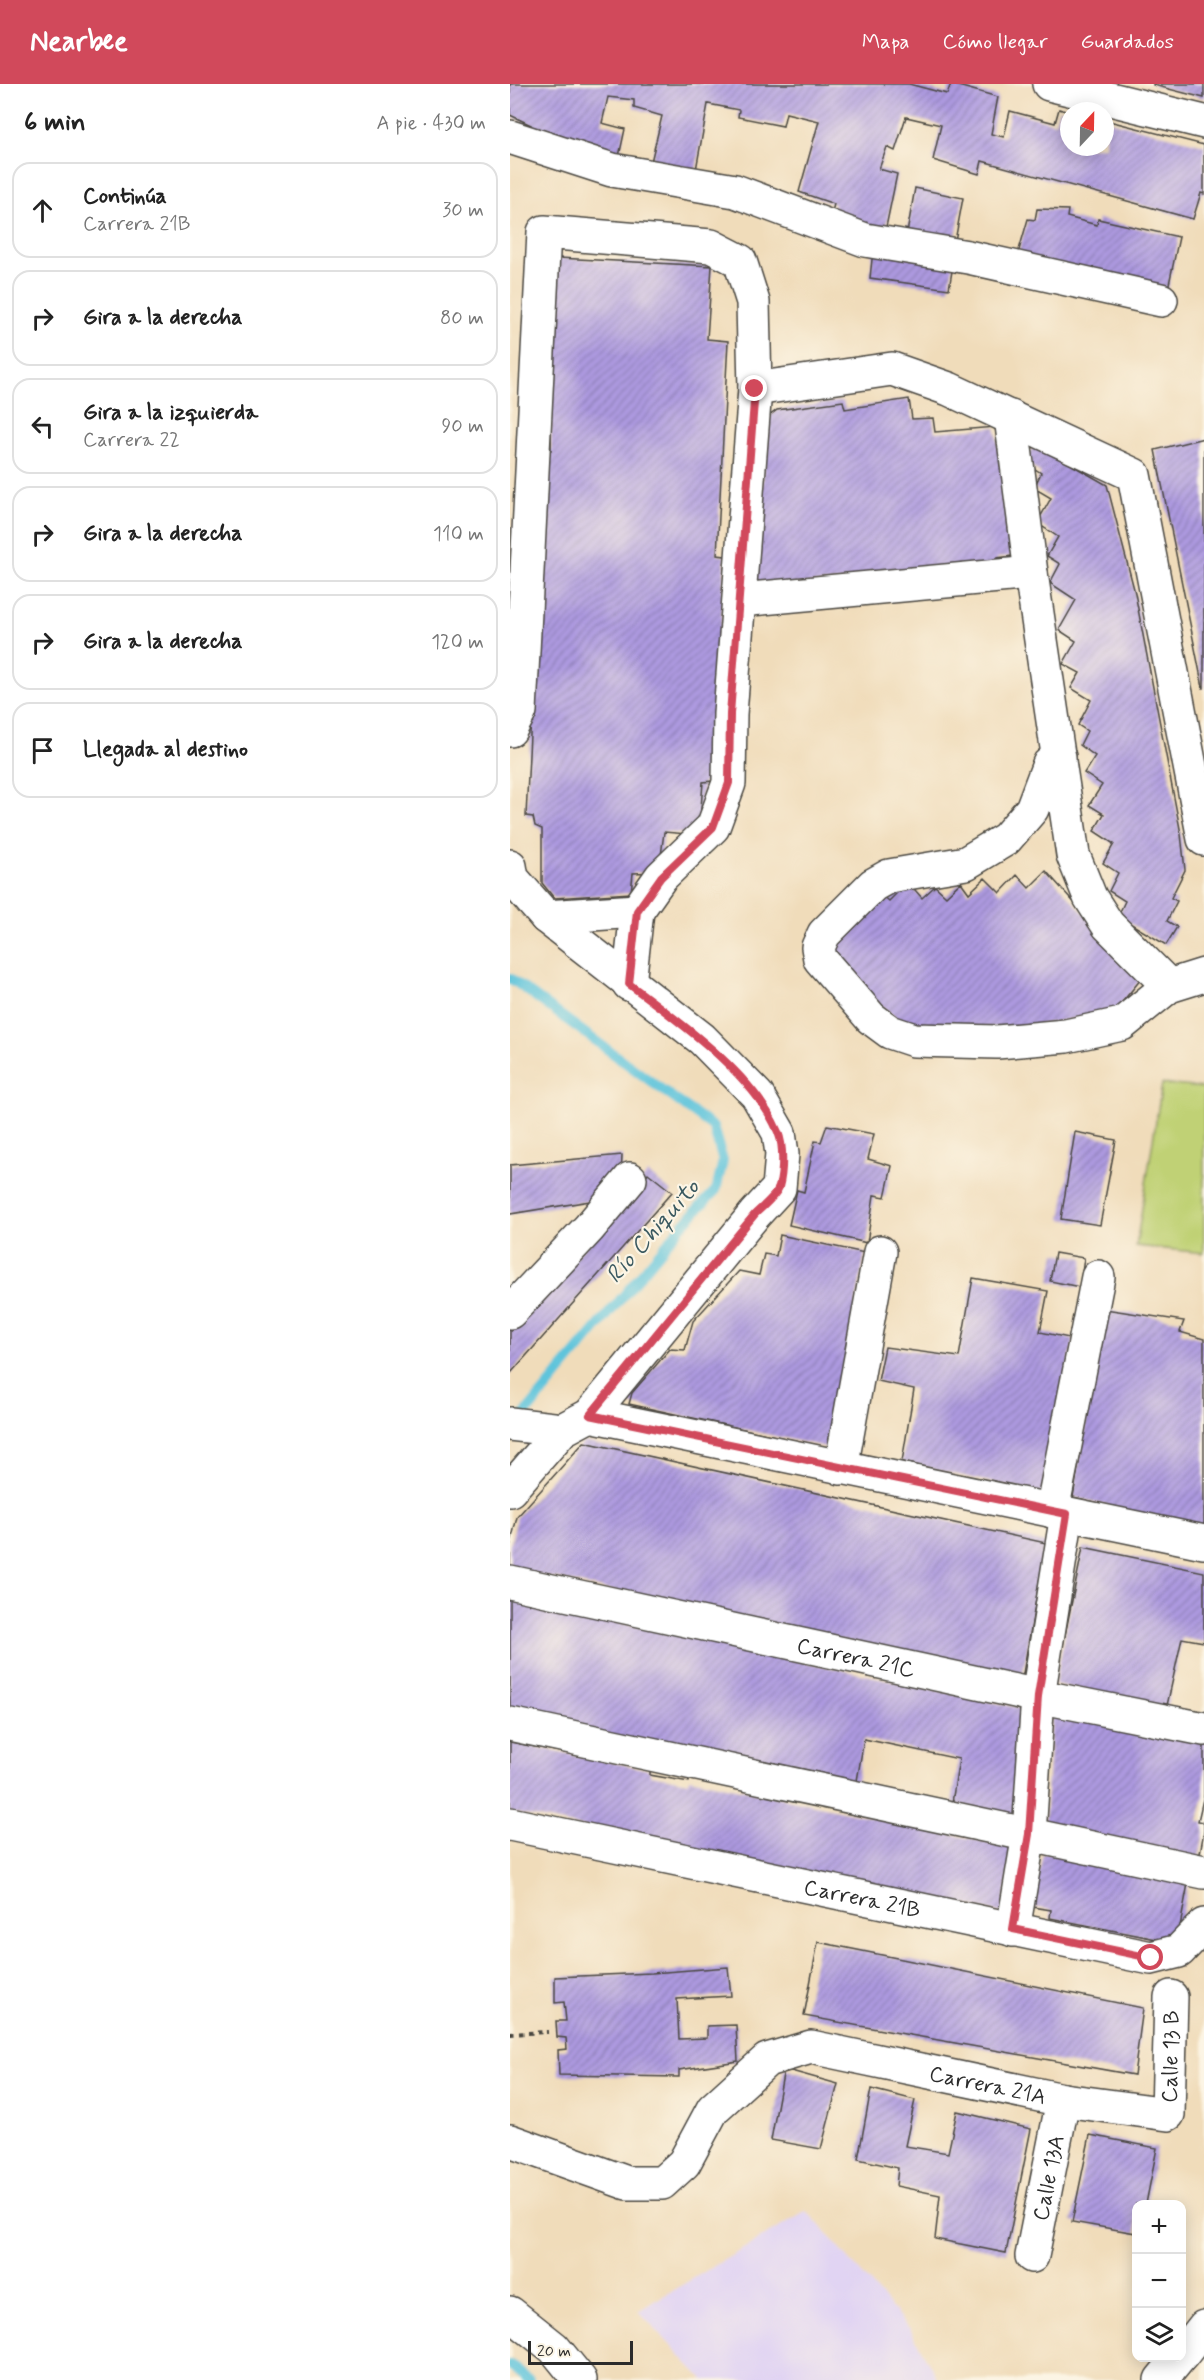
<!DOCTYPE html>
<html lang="es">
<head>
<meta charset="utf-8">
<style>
	body { margin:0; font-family:Mynerve,sans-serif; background:#f2f2f2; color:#222 }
	.controls { position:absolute; right:18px; bottom:18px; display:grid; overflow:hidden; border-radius:12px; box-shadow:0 3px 15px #0003 }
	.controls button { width:54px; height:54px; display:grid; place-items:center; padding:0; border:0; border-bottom:2px solid #e0e0e0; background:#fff; color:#222; font:30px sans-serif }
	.compass { position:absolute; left:550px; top:18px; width:54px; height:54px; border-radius:50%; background:#fff; box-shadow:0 3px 15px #0003; rotate:22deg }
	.scale { position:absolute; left:18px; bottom:15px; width:105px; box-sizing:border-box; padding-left:6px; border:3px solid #2b2b2b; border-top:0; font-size:16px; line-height:21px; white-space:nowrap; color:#2b2b2b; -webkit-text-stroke:4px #fcf5e5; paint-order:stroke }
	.stop { position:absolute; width:18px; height:18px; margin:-14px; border:4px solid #d1495b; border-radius:50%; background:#fff }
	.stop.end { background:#d1495b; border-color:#fff; box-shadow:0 2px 6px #0008 }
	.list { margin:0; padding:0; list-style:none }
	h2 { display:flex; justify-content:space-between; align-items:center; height:78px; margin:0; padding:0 24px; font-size:26px }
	h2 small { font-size:20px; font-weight:400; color:#767676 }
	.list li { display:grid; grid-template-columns:39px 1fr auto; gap:18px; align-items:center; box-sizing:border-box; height:96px; margin:0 12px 12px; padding:0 12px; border:2px solid #e0e0e0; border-radius:18px }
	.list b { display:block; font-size:22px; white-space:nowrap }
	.list p { margin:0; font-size:20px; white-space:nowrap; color:#767676 }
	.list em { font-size:20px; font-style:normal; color:#767676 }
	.icon { flex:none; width:33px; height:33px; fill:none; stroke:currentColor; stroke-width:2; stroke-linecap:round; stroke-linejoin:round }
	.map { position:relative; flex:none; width:694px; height:2296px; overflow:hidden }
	header { display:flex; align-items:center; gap:36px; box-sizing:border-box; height:84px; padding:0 30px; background:#d1495b; color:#fff }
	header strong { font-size:28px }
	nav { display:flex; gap:33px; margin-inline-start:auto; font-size:21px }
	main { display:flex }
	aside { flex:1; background:#fff }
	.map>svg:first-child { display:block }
	.built { fill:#e1d4f3 }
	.pitch { fill:#c0d174; stroke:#767e50; stroke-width:1.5 }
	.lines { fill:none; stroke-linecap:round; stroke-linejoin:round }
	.stream { stroke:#5ec4db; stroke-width:10 }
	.building { fill:url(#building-hatch) }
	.minor-casing { stroke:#494640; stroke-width:36 }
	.path { stroke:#494640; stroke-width:4; stroke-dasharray:4.5 4.5; stroke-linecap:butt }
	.minor { stroke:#fff; stroke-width:33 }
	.route { stroke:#d1495b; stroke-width:8 }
	.labels { text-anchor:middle; stroke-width:4.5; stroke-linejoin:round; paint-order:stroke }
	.street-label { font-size:22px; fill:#2b2b2b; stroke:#fcf5e5 }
	.water-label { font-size:24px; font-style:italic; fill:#3a5960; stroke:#fcf5e5 }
</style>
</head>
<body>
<header>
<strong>Nearbee</strong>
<nav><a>Mapa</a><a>Cómo llegar</a><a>Guardados</a></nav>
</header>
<main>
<aside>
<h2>6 min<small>A pie · 430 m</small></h2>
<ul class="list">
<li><svg class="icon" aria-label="ahead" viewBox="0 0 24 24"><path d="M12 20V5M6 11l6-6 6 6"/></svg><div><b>Continúa</b><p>Carrera 21B</p></div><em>30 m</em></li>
<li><svg class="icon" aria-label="right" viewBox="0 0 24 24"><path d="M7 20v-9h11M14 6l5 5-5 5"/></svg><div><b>Gira a la derecha</b></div><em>80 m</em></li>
<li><svg class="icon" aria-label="left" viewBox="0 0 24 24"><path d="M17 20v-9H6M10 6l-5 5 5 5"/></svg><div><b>Gira a la izquierda</b><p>Carrera 22</p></div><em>90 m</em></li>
<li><svg class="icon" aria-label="right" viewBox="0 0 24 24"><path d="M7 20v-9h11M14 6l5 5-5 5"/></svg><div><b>Gira a la derecha</b></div><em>110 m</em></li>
<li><svg class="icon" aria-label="right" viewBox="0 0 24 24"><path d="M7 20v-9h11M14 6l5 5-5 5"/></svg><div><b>Gira a la derecha</b></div><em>120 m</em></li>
<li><svg class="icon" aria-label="arrive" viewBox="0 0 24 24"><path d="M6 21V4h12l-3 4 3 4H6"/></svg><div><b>Llegada al destino</b></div></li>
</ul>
</aside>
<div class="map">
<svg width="694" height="2296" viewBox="0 0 694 2296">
	<defs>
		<pattern id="building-hatch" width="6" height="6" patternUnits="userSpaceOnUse" patternTransform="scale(1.5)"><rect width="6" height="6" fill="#ad9ae0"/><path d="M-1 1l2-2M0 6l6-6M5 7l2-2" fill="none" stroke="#8d7eb6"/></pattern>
	</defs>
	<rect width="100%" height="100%" fill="#fcf5e5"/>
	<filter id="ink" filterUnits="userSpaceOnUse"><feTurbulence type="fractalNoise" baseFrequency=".0167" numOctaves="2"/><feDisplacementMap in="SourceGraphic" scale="12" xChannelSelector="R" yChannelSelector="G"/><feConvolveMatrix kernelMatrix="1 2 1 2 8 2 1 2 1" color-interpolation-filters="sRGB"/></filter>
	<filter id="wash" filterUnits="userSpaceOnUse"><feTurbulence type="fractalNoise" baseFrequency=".008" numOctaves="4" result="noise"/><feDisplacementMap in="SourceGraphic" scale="24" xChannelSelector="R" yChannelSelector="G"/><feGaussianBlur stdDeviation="1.35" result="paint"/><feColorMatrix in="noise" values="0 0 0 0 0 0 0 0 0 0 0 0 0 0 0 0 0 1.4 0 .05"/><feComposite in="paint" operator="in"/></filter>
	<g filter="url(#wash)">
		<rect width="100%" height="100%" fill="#f0dcba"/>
		<path class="built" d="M297 2127 401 2246 428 2296H194L128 2227Z"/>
		<path class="pitch" d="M652 1000 694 1004V1169L626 1162Z"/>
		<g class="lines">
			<path class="stream" d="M0 894 203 1043 213 1077 206 1106 169 1145 10 1336
				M0 2281 19 2296"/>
		</g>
		<g id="blocks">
			<path class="building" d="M0 0H399L437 10 441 0 488 13 481 50 494 53 500 27 545 39 549 25 559 28V63H595V36L694 61V110L691 109 683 135 472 77 469 90 423 76 431 41 396 33 385 67 377 63 369 85 387 90 375 148 321 132 324 120 289 108 309 37 276 29 273 42 228 33 229 26 198 20 186 86 141 78 152 32 124 24V16L98 13 92 39 115 45 108 77 19 48 21 41 0 31Z
				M643 0H694V14L643 1Z
				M405 104 453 114 445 157 397 149Z
				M527 125 558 126 557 133 587 141 588 135 669 153 658 205 507 173 518 135 525 136Z
				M363 166 443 181 439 205 360 194Z
				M48 174 202 182 197 255 218 257 207 471 215 472 203 697 193 698 189 751 154 748 149 788 123 789 121 809 44 814 32 799V745L25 742 23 733 16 732 30 448 37 366H41V300Z
				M399 315 402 335 423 334 425 348 485 343 510 471 487 474 489 484 244 504 258 333 267 326 333 317 335 325Z
				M694 354V604H693L645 366Z
				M525 360 597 401 625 509 671 750 675 786 661 814 667 817 657 837 667 843 656 861 608 832 615 817 599 807 608 789 593 779 604 760 584 747 594 730 579 721 592 701 574 689 585 672 570 661 577 647 568 641 581 616 561 604 570 589 553 580 566 557 549 546 566 516 540 499 550 480 537 472 548 453 527 439 541 414 524 404 531 389 515 378Z
				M536 787 569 824 636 889 604 928 503 945 393 940 310 869 367 806 379 817 398 798 412 814 425 802 436 812 451 798 459 809 475 794 490 809 507 791 519 804Z
				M317 1041 364 1050 358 1075 382 1082 375 1113 364 1111 357 1159 279 1141 287 1106 294 1108 305 1057 311 1058Z
				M565 1048 606 1056 590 1141 551 1135Z
				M112 1071 111 1094 86 1116 0 1130V1081Z
				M138 1089 162 1108 0 1290V1243L95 1141Z
				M270 1151 355 1169 320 1364 119 1320 122 1309 160 1265 175 1266 183 1237 229 1187 249 1191 254 1170 266 1172Z
				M545 1169 574 1174 570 1203 540 1197Z
				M463 1194 538 1207 530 1248 564 1255 532 1410 392 1378 404 1305 368 1297 375 1263 449 1273Z
				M595 1225 674 1237 670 1248 694 1255V1442L598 1425V1421L563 1413Z
				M74 1358 536 1459 512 1595 0 1485V1462L7 1433Z
				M573 1463 694 1488V1558L672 1554 656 1626 545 1600Z
				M0 1515 515 1625 506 1735 442 1719 449 1675 354 1655 346 1703 0 1631Z
				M542 1628 694 1654V1711L688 1737 694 1738V1747L689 1775 535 1739Z
				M0 1658 140 1686V1691L179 1698 180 1694 504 1764 492 1829 0 1728Z
				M533 1769 679 1794 667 1859 540 1834 541 1826 522 1823Z
				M308 1858 633 1924 624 1991 294 1932Z
				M218 1883 221 1912 167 1915 169 1955 197 1954V1942L226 1941 228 1977 169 1986V1993L49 1991 48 1966 57 1965 56 1954 47 1953 46 1937H56L54 1918 45 1919V1893L142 1889Z
				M274 1985 328 2000 311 2065 261 2056Z
				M361 2005 405 2016 395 2062 438 2069 447 2027 521 2045 496 2169 425 2155 430 2111 386 2102 388 2084 348 2075Z
				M580 2051 647 2064 636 2120H626V2149L562 2138Z"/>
		</g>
	</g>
	<g filter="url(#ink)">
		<use href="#blocks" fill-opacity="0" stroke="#494640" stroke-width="1.5"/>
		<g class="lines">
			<g class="minor-casing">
				<g id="minor">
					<path d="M539 0 694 38"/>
					<path d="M0 53 102 86 225 107 355 156 458 173 651 216"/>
					<path d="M245 305 382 285 439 305 624 391 694 755"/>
					<path d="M501 333 521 489 563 771 580 813 598 841 659 902"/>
					<path d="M230 516 521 489"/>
					<path d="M0 646 10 627 34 148 201 162 230 177 243 218 245 305 220 630 219 699 203 743 151 793 127 827 119 900"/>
					<path d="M549 673 539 680 522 725 496 755 456 779 379 792 363 801 314 850 308 863 310 875 361 934 380 948 404 956 487 958 556 952 612 940 659 902 694 891"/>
					<path d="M0 782 2 794 36 833 192 955 247 1011 269 1049 272 1070 269 1104 245 1130 80 1331 52 1346 0 1406"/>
					<path d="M36 833 127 827"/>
					<path d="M0 1228 79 1144 120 1095"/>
					<path d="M80 1331 694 1458"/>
					<path d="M0 1340 52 1346"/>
					<path d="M331 1384 370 1168"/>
					<path d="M542 1427 588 1193"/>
					<path id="s1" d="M0 1498 528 1612 694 1645"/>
					<path d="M0 1640 694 1788"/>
					<path id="s2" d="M0 1740 641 1874 669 1867 694 1841"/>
					<path d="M503 1846 519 1750 528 1612 557 1430"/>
					<path id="s3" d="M0 2057 117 2099H152L174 2079 203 2025 257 1976 301 1963 553 2016 658 2030 661 1913"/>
					<path id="s4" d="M522 2172 553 2016"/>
					<path d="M0 2229 44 2264 70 2296"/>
					<path d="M672 2271 694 2243"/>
					<path d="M651 2296 669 2274"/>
				</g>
			</g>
			<path class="path" d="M0 1950 38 1948"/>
			<use href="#minor" class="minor"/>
		</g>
	</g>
	<g class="lines" filter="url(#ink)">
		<path class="route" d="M245 305 220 630 219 699 203 743 151 793 127 827 119 900C168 937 244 990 268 1048 274 1062 273 1088 269 1103 266 1112 252 1123 245 1130L80 1331 557 1430 528 1612 519 1750 503 1845 641 1874"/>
	</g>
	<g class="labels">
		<g class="street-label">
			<text dy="8" stroke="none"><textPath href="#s1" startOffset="354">Carrera 21C</textPath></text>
			<text dy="8" stroke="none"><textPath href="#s2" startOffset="360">Carrera 21B</textPath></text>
			<text dy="8" stroke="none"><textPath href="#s3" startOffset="790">Calle 13 B</textPath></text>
			<text dy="8" stroke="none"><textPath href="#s3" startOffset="550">Carrera 21A</textPath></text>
			<text dy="8" stroke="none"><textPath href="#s4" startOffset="80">Calle 13A</textPath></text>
		</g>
		<g class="water-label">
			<text transform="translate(142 1147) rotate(-49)" y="8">Río Chiquito</text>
		</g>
	</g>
</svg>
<div class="controls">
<button>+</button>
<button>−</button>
<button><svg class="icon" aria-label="layers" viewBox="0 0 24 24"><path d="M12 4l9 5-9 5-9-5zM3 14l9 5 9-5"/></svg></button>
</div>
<svg class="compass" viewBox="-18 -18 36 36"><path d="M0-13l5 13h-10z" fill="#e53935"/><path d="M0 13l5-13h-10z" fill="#767676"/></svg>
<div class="scale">20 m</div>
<div class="stop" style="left:641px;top:1874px"></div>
<div class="stop end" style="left:245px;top:305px"></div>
</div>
</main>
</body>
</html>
